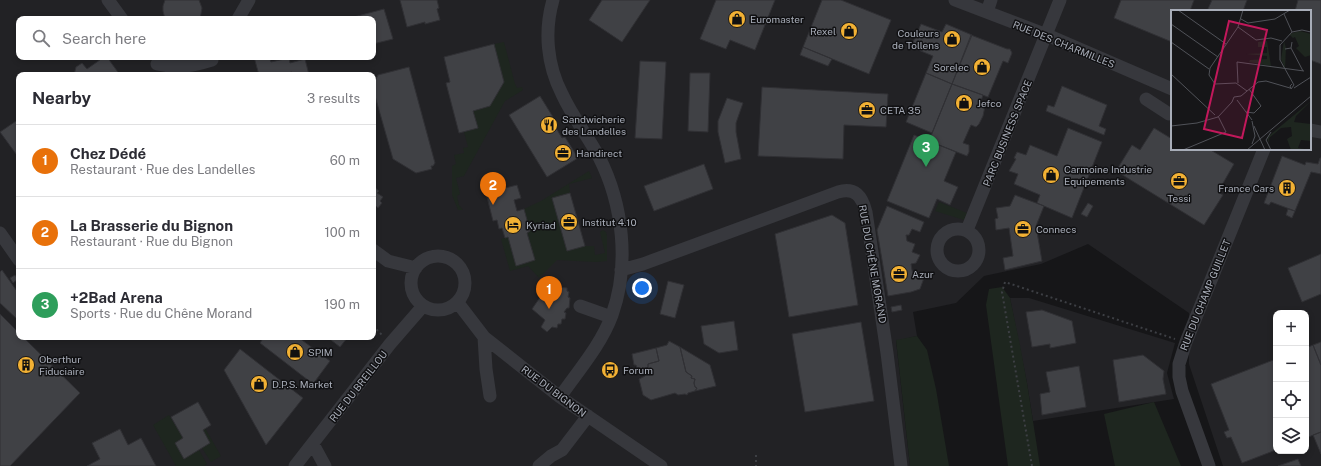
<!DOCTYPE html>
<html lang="en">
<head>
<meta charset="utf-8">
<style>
	body { margin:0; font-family:"Public Sans",sans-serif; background:#f7f7f7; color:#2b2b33 }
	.controls { position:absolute; right:12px; bottom:12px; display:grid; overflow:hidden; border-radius:8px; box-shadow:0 2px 6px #0003 }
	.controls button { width:36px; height:36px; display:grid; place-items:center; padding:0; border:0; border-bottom:1px solid #e1e1e2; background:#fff; color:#2b2b33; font:20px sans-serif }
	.you { position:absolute; left:642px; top:288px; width:14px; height:14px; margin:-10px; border:3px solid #fff; border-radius:50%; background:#1a73e8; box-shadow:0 0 0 6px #1a73e833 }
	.badge { display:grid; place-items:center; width:26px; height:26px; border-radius:50%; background:#b45309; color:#fff; font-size:13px; font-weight:700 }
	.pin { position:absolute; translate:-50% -33px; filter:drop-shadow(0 1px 2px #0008) }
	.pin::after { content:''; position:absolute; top:21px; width:14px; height:12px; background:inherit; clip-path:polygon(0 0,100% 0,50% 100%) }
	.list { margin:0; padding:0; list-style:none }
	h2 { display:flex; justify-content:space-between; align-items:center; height:52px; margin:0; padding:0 16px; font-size:17px }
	h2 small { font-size:13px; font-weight:400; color:#7c7c81 }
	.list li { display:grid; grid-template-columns:26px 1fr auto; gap:12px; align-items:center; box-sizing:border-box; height:72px; padding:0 16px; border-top:1px solid #e1e1e2 }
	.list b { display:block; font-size:15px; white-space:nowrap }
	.list p { margin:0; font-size:13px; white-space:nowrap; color:#7c7c81 }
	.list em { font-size:13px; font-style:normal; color:#7c7c81 }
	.icon { flex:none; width:22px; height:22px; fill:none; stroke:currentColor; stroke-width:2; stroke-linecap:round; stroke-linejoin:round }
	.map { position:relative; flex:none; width:1321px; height:466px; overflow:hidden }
	.search { position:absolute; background:#fff; box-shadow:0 2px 6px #0003; left:16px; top:16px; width:360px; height:44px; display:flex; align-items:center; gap:10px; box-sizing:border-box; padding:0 14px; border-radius:8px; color:#7c7c81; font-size:15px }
	.panel { position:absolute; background:#fff; box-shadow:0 2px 6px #0003; left:16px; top:72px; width:360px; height:268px; border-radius:8px }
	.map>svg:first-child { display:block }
	.built { fill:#222225; fill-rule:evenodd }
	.green { fill:#1e261f }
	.building { fill:#404145; stroke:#303034 }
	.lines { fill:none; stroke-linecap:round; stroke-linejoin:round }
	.path { stroke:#3d3f44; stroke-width:2; stroke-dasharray:2 3; stroke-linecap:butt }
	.minor { stroke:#37383d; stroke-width:13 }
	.labels { text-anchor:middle; stroke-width:3; stroke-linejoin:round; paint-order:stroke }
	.poi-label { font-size:10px; fill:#a8adb8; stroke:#111113; text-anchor:start }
	.street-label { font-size:10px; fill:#a8adb8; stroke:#111113 }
	.inset-road { fill:none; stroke:#505258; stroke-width:1 }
	.view { fill:#c2185b; fill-opacity:0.15; stroke:#c2185b; stroke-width:2 }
	.inset-edge { fill:none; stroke:#a8adb8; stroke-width:2 }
</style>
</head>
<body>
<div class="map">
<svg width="1321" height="466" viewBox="0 0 1321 466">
	<rect width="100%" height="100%" fill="#161618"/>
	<path class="built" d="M0 0H1321V466H1223L1189 364V313L1088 244 1041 264 984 276 956 303 913 312 917 336 896 341 910 466H0ZM1172 11H1310V149H1172ZM19 19H373V57H19ZM19 75H373V337H19ZM1276 313H1306V451H1276Z
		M1010 298H1029L1175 343 1167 373 1174 399 1033 421 1027 383Z"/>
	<path class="green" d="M504 42 515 84 517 88 522 87 523 90 505 101 464 176 456 178 460 194 457 196 459 205 463 210H458L452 195V166L456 164 454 155 464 153 463 148 468 147 464 132 478 128 473 111 490 106 504 82 494 44Z
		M589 171 592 178 569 184 570 193 552 198 567 251 585 246H594L595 255 605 253 600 232 603 230 606 232 607 236V261L596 262 557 260 539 278 528 266 510 271 501 239 508 237 516 265 534 260 527 233 530 231 524 209 541 201Z
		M939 202 967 213 964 220 935 211Z
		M1002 287 1010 298 1020 345 1027 383 1040 466H1008L986 305 989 289Z
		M917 336 927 350 936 389 949 466H910L896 340Z
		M1154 402 1181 466H1115L1104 414Z
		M169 415 183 438 175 443 184 458 199 450 207 464 204 466H176L153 425Z
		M205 428 221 456 211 462 202 448 210 443 203 430Z"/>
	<path class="building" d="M165 0H199L202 8 200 19H165L163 11V6Z
		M400 0H437L439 8 437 9 440 20 425 24V22L407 27Z
		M602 0H650L622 42 589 20Z
		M716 0H775L755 50 730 40 726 49 700 39Z
		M822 0H841L891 20 869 74 803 47Z
		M1121 0H1194L1190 11H1172V42L1114 18Z
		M1212 0H1247L1243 11H1207Z
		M1298 0H1321V64L1310 60V11H1295Z
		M384 9 393 39 373 44V19L350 18Z
		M921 24 942 32 946 24 972 35 952 84 926 73 933 56 911 47Z
		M971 35 1007 49H1010L1012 53 1008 63 1003 61 988 97 952 84Z
		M494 44 504 82 490 106 473 111 478 128 459 133 446 83 450 82 444 57Z
		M803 47 832 59 828 66 800 55Z
		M104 57H107L120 75H74L76 67 82 63 87 69Z
		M254 57H269L271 62 289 58 290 63 305 59 309 75H293L292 72 280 75H259Z
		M640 61 666 62 662 139 635 138Z
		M409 67 435 163 433 166H431L432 169 416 173 393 159 373 89 375 83V81L378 75Z
		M690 73H710L708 132 688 131Z
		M926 73 952 84 932 133 906 122Z
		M952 84 983 95 980 104 985 106 983 116 979 124 976 127 971 125 963 143 969 145V152L967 156 929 141Z
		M1062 86 1107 105 1099 126 1106 129 1104 135 1046 111 1048 105 1054 107Z
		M762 87 888 94 886 127 844 125 843 159 758 156Z
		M540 96 553 117 550 118 562 138 565 137 578 158 547 177 509 115Z
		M727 98 743 103 736 123V132L741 159 725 163 718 132V121Z
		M19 119V158L0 132Z
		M1068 128 1102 142 1072 218 1037 203 1040 195 1014 184 1018 174 1009 171 1016 159 1014 158 1017 152 1026 155 1030 145 1057 156Z
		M1154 128 1172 139V149H1209L1234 164 1218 192 1223 195 1204 225 1116 171 1132 145 1140 150Z
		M914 135 956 152 944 181 958 187 950 205 937 199 929 218 887 201Z
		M1282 156 1305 165 1306 162 1318 164 1320 158H1321V174L1311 172 1295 211 1271 202 1269 205 1264 203Z
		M704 164 713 189 654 211 644 186Z
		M517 185 521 198 514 200 517 211 524 209 530 231 527 233 535 260 516 266 508 237 505 238 502 228 499 229 497 220 493 221 486 193Z
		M373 186 379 191 377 193 383 197 380 201 382 203 378 208 376 206 373 210Z
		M570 193 585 246 567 251 552 198Z
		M1015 195 1044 206 1036 226 1042 261 1005 270 1003 258 1013 256 1009 228 996 230 995 219 998 218 996 208 1010 206Z
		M1088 203 1093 206 1087 217 1081 214Z
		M887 206 924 222 920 232 912 229 909 235H906L907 241 915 244 912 252 920 255 916 263 911 264 913 276 916 275 924 278 920 289 911 292 888 296 877 230Z
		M1288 209 1295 211 1292 218 1286 215Z
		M832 215 845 223 858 305 789 317 775 234Z
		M1321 254V294L1302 302 1288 268Z
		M2 270 19 294V321L0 303V272Z
		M15 275 18 279 13 283 10 278Z
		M668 281 684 285 675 318 660 314Z
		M548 286 554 289 557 287 567 288V291L569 292 568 297 570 298 569 308H567L564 312 566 313 565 319H562L561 324H558L557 328 552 327 547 332 541 327 545 320 532 309 541 296V293L544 292Z
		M901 305 902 310 892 312 891 307Z
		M1042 310 1072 321 1076 343 1050 348V344L1032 347 1026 312Z
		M0 314 19 333V337H23L80 393 10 466H0Z
		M734 321 738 350 719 353 704 344 701 326Z
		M861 322 874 401 805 412 792 334Z
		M264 337H298L330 361 313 384 260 343Z
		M327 337H348L340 347Z
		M669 341 680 347 686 372 692 376 691 378 695 379 694 383 695 387 697 388 695 391 688 393 687 395 685 394 678 395 675 393 651 400 643 395 639 379 645 376 643 369 648 368V364L659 361 656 348 667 345Z
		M1321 342V365L1313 345Z
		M1313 345 1321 365V432L1306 438V348Z
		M680 347 710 365 716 386 695 391 697 388 695 387 694 383 695 379 691 378 692 376 686 372Z
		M656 348 659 361 648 364V368L643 369V373L637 368 636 365H634L632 354Z
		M240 349 303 398 266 445 224 370Z
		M1143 355 1164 371 1163 379 1166 394 1119 402 1113 360Z
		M1276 359V450L1242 463 1231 437 1227 438 1224 432 1229 430 1211 384Z
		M1079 366 1086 407 1042 415 1040 394 1050 392 1046 372Z
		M198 402 211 425 203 430 210 443 184 459 175 443 183 438 171 417Z
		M120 429 128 445 141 438 156 466H87L100 459 92 443Z
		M1321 432V454L1313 435Z
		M1298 459 1301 466H1278Z"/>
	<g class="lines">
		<path class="path" d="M373 318 375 309
			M373 326 382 335
			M756 455V466
			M1032 466 1002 292 1005 282 1175 339"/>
		<path class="minor" d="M108 0 122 19
			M553 0C544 31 547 65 562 94 572 116 587 135 599 157 623 204 630 265 612 315 601 345 578 371 560 397
			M955 0 1047 35 1172 89
			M987 12 991 0
			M238 19 249 0
			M157 64C179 69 192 66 212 60
			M1146 99 1169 114
			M1310 130 1321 132
			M937 250a21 21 0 1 1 42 0a21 21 0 1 1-42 0Z
			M967 230 1060 0
			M0 233 19 260
			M373 250 388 261 416 268
			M411 283a27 27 0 1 1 54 0a27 27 0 1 1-54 0Z
			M621 270 643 264 838 192C855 187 862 196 866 212L887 353 901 466
			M458 303 484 337 560 397 661 466
			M580 306 611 317
			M484 337 486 369 490 396
			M313 444 325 466
			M295 466 390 344 423 306
			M539 466 551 456 562 450 588 416
			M1209 466 1182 391 1179 377V364L1186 342 1264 149"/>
	</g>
	<defs>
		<g id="shop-disc" transform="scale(0.9)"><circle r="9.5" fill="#f2b134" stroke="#111113"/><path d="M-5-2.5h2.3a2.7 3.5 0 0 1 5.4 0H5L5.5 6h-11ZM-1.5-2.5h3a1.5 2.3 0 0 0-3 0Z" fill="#111"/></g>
		<g id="office-disc" transform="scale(0.9)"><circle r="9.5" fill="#f2b134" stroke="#111113"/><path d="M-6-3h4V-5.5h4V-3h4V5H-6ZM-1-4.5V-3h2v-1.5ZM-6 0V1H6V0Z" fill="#111"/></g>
		<g id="restaurant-disc" transform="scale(0.9)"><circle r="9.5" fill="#f2b134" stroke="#111113"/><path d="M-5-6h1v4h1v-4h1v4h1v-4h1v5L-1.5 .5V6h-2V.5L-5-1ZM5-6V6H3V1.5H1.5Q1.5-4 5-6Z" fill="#111"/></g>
		<g id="building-disc" transform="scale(0.9)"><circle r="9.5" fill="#f2b134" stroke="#111113"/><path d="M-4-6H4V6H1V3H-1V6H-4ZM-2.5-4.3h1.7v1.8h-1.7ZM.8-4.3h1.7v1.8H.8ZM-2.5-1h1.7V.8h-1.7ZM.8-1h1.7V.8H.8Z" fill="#111"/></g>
		<g id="hotel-disc" transform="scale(0.9)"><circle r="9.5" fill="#f2b134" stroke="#111113"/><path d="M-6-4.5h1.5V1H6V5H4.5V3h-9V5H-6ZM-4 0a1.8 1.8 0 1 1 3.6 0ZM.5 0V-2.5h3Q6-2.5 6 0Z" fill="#111"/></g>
		<g id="bus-disc" transform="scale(0.9)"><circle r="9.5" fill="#f2b134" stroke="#111113"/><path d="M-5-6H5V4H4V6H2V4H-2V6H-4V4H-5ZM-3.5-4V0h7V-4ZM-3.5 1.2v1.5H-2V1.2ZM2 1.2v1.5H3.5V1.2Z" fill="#111"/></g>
	</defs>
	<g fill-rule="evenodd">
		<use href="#shop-disc" x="737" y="19"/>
		<use href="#shop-disc" x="849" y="31"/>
		<use href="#shop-disc" x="952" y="39"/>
		<use href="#shop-disc" x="982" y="67"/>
		<use href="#shop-disc" x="964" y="103"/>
		<use href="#office-disc" x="867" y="110"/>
		<use href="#restaurant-disc" x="549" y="125"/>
		<use href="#office-disc" x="563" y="153"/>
		<use href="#shop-disc" x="1051" y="175"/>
		<use href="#office-disc" x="1179" y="181"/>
		<use href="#building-disc" x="1287" y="188"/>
		<use href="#office-disc" x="569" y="222"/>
		<use href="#hotel-disc" x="513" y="225"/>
		<use href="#office-disc" x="1023" y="229"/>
		<use href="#office-disc" x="899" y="274"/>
		<use href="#shop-disc" x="295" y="352"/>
		<use href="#building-disc" x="26" y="365"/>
		<use href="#bus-disc" x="610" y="370"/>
		<use href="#shop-disc" x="259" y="384"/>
	</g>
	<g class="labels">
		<g class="poi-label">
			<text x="750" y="23">Euromaster</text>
			<text x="836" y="35" text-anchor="end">Rexel</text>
			<text x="939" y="37" text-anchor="end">Couleurs<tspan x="939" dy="12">de Tollens</tspan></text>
			<text x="969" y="71" text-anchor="end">Sorelec</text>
			<text x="977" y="107">Jefco</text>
			<text x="880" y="114">CETA 35</text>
			<text x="562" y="123">Sandwicherie<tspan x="562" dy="12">des Landelles</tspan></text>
			<text x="576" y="157">Handirect</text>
			<text x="1064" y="173">Carmoine Industrie<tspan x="1064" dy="12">Equipements</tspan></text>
			<text x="1274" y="192" text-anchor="end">France Cars</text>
			<text x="1179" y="202" text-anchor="middle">Tessi</text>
			<text x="582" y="226">Institut 4.10</text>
			<text x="526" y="229">Kyriad</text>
			<text x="1036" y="233">Connecs</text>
			<text x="912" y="278">Azur</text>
			<text x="308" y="356">SPIM</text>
			<text x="39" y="363">Oberthur<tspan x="39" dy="12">Fiduciaire</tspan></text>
			<text x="623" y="374">Forum</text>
			<text x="272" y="388">D.P.S. Market</text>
		</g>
		<g class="street-label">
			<text transform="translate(1064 44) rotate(22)" y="4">RUE DES CHARMILLES</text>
			<text transform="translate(1007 133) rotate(-68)" y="4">PARC BUSINESS SPACE</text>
			<text transform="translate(873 264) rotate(80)" y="4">RUE DU CHÊNE MORAND</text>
			<text transform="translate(1205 295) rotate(-68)" y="4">RUE DU CHAMP GUILLET</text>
			<text transform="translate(358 386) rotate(-52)" y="4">RUE DU BREILLOU</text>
			<text transform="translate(554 391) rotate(37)" y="4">RUE DU BIGNON</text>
		</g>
	</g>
	<g transform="translate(1171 10)">
		<rect width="140" height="140" fill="#161618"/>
		<path d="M129 21 140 24V45L134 47 125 38 128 36 124 27 122 28 118 24ZM96 31 100 56 78 52 79 50 96 49V46L75 44 96 43V37H87V32ZM113 31 115 38 114 59 110 49ZM140 91 125 106 123 112 140 114V131L130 130 127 138 140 140H120L116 129 121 126 120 117 110 118 98 128V133L96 128 99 125Z" fill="#1e261f"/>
		<path class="inset-road" d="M7 0 55 34M72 0 67 17 39 58 38 65 44 74 65 73 76 81M113 4 121 22M70 9 77 13 104 9 119 0M0 14 47 47M67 17 85 30 100 28 111 31M0 32 38 59M120 38 132 61M114 39 120 38 121 32M0 64 44 105M67 73 66 52 133 61M121 74 119 76 120 79 123 75 109 50V35L121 22 131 20 140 22M123 78 140 67M66 90 81 110M75 102 83 103 90 96 78 79M81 111 84 126 81 134M0 116 26 113 47 107 61 92 63 87 70 86 87 72 95 71 119 78M83 116 94 140M12 140 55 122 47 106M76 140 140 86M100 140 95 130 100 122"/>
		<path class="view" d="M58 11 96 20 71 128 33 119Z"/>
		<rect width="140" height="140" class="inset-edge"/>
	</g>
</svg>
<div class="controls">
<button>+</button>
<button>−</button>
<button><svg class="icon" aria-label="locate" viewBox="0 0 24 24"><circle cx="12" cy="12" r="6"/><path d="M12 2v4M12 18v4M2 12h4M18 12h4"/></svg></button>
<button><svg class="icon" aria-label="layers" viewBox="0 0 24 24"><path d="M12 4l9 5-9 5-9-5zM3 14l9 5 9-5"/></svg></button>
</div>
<div class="you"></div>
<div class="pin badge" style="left:549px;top:309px;background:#e8710a">1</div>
<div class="pin badge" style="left:493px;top:205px;background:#e8710a">2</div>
<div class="pin badge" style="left:926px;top:167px;background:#2e9e5b">3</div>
<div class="search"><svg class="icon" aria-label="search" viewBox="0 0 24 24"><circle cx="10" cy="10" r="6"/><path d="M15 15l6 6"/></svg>Search here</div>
<section class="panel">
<h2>Nearby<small>3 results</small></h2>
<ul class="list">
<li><span class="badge" style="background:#e8710a">1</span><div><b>Chez Dédé</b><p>Restaurant · Rue des Landelles</p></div><em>60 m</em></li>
<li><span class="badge" style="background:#e8710a">2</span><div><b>La Brasserie du Bignon</b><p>Restaurant · Rue du Bignon</p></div><em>100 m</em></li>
<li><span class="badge" style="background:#2e9e5b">3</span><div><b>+2Bad Arena</b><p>Sports · Rue du Chêne Morand</p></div><em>190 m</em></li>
</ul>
</section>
</div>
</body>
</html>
